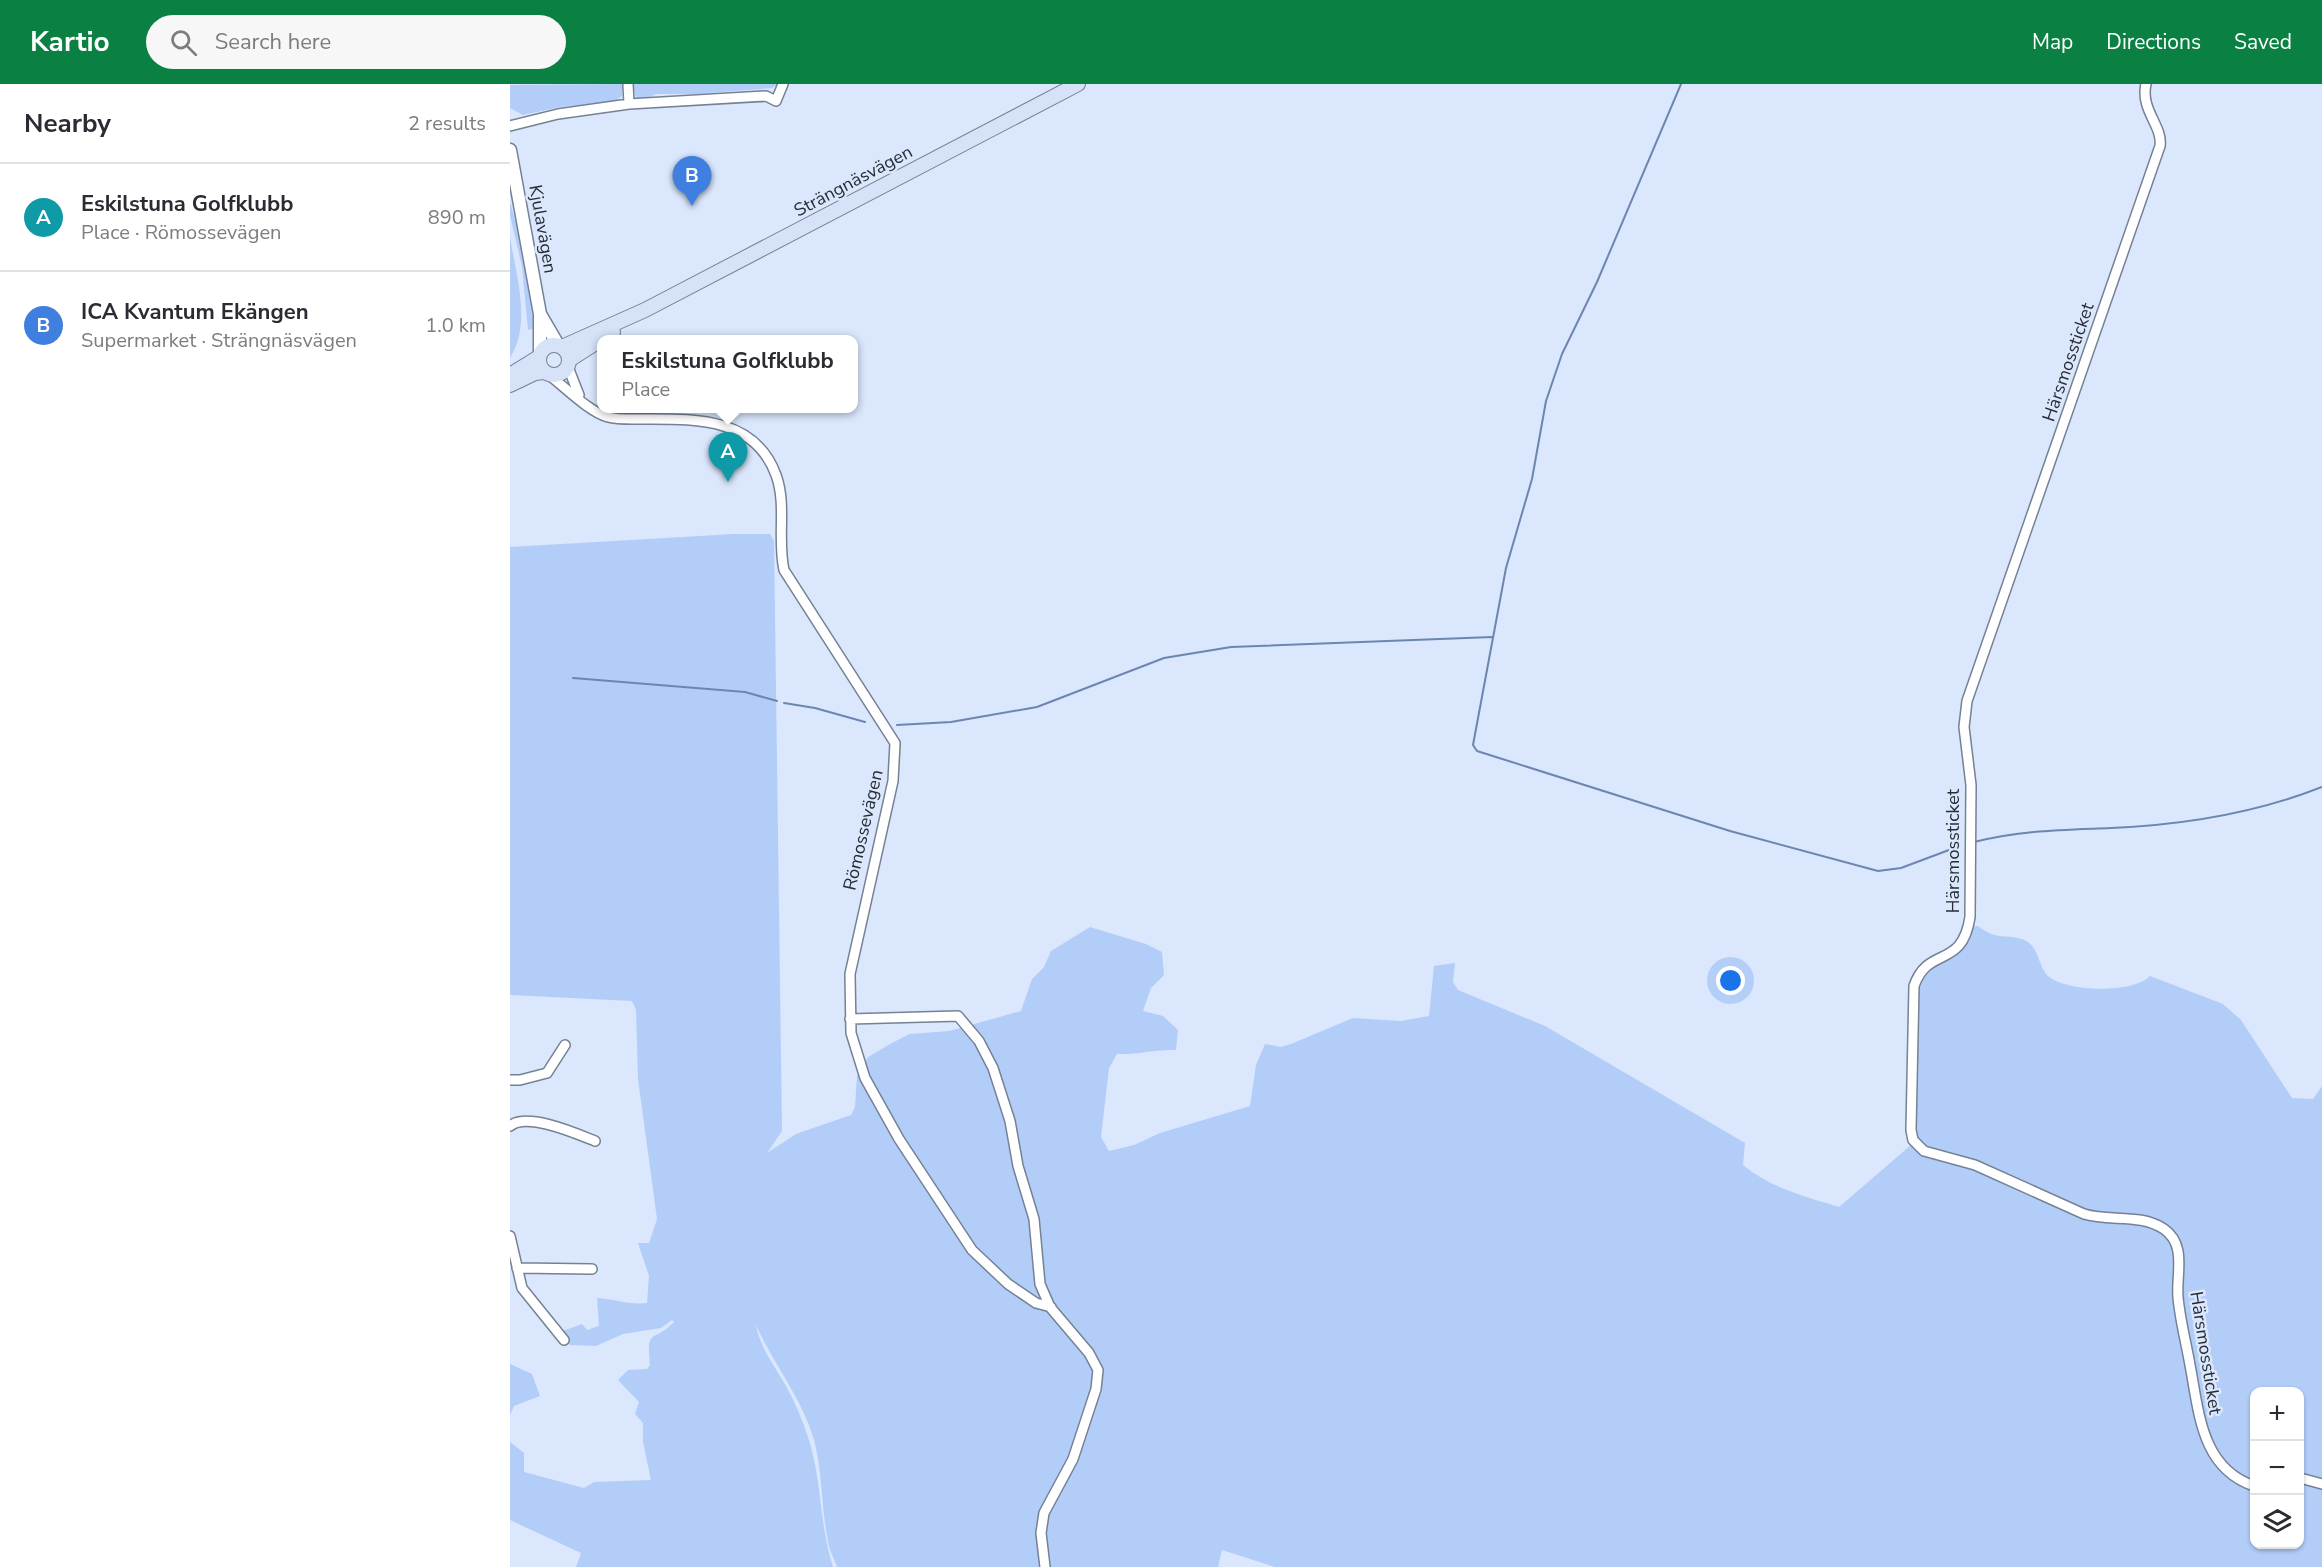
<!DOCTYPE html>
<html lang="en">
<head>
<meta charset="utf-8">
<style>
	body { margin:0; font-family:"Nunito Sans",sans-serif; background:#f7f7f7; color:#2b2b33 }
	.controls { position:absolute; right:18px; bottom:18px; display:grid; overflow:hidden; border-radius:12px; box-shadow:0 2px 4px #0004 }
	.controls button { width:54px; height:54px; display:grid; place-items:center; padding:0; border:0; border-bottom:2px solid #e1e1e2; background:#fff; color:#2b2b33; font:30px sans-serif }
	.you { position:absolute; left:1221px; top:897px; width:21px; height:21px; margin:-15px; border:4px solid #fff; border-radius:50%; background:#1a73e8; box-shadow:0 0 0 9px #1a73e833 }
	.badge { display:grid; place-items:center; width:39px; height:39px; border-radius:50%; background:#0b8043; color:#fff; font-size:20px; font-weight:700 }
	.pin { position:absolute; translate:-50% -50px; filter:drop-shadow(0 2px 3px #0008) }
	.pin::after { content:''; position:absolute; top:32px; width:21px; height:18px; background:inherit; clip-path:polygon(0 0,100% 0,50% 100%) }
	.popup { position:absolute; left:87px; top:251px; width:261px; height:78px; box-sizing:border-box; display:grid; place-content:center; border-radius:12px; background:#fff; filter:drop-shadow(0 2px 4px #0005); font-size:20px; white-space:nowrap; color:#7c7c81 }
	.popup b { font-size:22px; color:#2b2b33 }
	.popup::after { content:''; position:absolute; left:50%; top:100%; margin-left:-12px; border:12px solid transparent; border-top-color:#fff }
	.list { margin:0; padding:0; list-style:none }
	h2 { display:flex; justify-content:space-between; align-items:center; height:78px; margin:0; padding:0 24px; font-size:26px }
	h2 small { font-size:20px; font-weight:400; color:#7c7c81 }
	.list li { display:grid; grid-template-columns:39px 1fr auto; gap:18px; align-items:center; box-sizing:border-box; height:108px; padding:0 24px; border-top:2px solid #e1e1e2 }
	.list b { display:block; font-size:22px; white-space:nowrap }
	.list p { margin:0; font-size:20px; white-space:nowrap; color:#7c7c81 }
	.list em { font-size:20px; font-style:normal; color:#7c7c81 }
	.icon { flex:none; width:33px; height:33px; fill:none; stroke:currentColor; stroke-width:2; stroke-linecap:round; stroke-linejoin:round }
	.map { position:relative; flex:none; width:1812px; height:1483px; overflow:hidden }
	header { display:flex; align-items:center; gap:36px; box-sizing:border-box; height:84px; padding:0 30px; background:#0b8043; color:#fff }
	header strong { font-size:28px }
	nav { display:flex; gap:33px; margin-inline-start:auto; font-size:21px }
	.search { width:420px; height:54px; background:#f7f7f7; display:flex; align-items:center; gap:15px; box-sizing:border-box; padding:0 21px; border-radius:33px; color:#7c7c81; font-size:22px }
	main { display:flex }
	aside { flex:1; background:#fff }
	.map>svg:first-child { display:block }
	.green { fill:#b3cdf9 }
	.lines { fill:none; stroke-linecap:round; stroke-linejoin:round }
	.stream { stroke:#6c86af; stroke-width:2 }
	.minor-casing { stroke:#758194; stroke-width:12 }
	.tertiary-casing { stroke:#758194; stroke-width:15 }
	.secondary-casing { stroke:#758194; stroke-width:16 }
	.minor { stroke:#fff; stroke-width:9 }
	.tertiary { stroke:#fff; stroke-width:12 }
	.secondary { stroke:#d5e2f8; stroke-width:14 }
	.labels { text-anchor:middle; stroke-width:5; stroke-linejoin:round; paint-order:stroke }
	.street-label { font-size:18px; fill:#272c34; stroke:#dae7fd }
</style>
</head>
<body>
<header>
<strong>Kartio</strong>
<div class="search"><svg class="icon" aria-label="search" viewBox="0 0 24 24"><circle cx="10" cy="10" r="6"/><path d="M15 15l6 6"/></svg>Search here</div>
<nav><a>Map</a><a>Directions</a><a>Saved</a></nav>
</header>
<main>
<aside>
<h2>Nearby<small>2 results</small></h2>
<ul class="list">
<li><span class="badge" style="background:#0f9aa8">A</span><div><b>Eskilstuna Golfklubb</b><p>Place · Römossevägen</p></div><em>890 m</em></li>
<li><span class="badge" style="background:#3f7fe0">B</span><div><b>ICA Kvantum Ekängen</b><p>Supermarket · Strängnäsvägen</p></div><em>1.0 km</em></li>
</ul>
</aside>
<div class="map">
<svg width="1812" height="1483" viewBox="0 0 1812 1483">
	<rect width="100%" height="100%" fill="#dae7fd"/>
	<path class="green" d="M112 0V12L105 17 50 23 13 31 0 24V1Z
		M122 0H268L262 4 188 10H146L136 15 126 14Z
		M0 118 10 153 25 244 18 246 12 183 0 131Z
		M0 153C6 192 22 239 0 274Z
		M224 450H260L264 457 272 1047 257 1069 286 1050 341 1031 345 1023 347 992 358 973 380 960 400 950 439 947 511 927 522 895 534 883 541 867 580 843 636 860 652 868 654 891 641 904 633 927 653 932 668 946 666 966C645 965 627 971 607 970L599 984 591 1053 599 1067 624 1061 650 1049 740 1022 746 981 755 960 771 963 781 960 843 934 891 937 919 932 924 882 945 879 943 898 948 906 1035 942 1235 1059 1233 1081C1261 1104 1295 1113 1329 1123L1401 1061 1407 1067 1462 1083 1578 1136 1631 1138 1654 1149 1661 1158 1666 1173 1664 1219 1691 1355 1702 1374 1744 1406V1460H1790V1397L1812 1403V1483H765L712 1466 708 1483H327C324 1474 319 1466 318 1457 311 1423 313 1390 304 1356 292 1314 264 1281 246 1241 250 1264 265 1282 276 1302 285 1318 292 1335 298 1353 312 1395 309 1440 323 1483H66L71 1469 0 1436V1358L14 1369V1388L74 1404 84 1398 141 1396 133 1358V1339L125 1330 129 1318 108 1296 118 1286 137 1285 140 1281C136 1242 143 1260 164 1238L162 1236 151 1244 113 1250 86 1262 60 1261 50 1248 72 1240 77 1246 89 1242 87 1214C105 1215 118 1221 137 1219L139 1192 128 1159H139L147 1135 128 995 126 926 122 917 0 911V463Z
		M1468 842C1486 856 1493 850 1512 855 1530 861 1527 881 1538 892 1556 908 1623 910 1640 892L1713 920 1731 936 1782 1014 1803 1015 1812 1002V1399L1790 1393V1308H1744V1399L1732 1395 1700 1365 1671 1237V1185L1657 1146 1580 1131 1463 1076 1410 1060 1403 1047 1409 891 1434 875 1460 843Z
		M0 1280 22 1290 30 1312 4 1322 0 1331Z"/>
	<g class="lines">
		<path class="stream" d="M1171 0 1087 198 1052 270 1036 317 1022 395 996 484 963 661 967 667 1220 747 1368 787 1391 784 1447 763
			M63 594 235 608 267 617
			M274 619 305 624 355 638
			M387 641 441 638 527 623 654 574 721 563 982 553
			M1464 758C1512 746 1552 746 1601 744 1671 741 1746 729 1812 703"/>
		<g class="minor-casing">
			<path id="minor" d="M118 0 119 20
				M1636 0C1630 26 1653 42 1650 62L1457 617 1454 643 1461 701 1460 833C1452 886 1418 861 1404 902L1401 1046 1403 1056 1414 1067 1465 1081 1574 1130C1600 1138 1630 1129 1654 1145 1677 1161 1666 1190 1668 1213 1670 1236 1676 1258 1680 1281 1689 1328 1691 1384 1744 1402
				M0 42 48 30 119 20 256 12 266 17 273 0
				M58 283 69 311
				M39 291C55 303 79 328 98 333 109 336 123 335 134 335 185 335 245 333 266 391 277 421 267 455 274 486L385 659 383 697 340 890 341 949 355 994 389 1055 462 1166 498 1200 526 1219 541 1223
				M340 935 448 932 469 957 483 984 500 1037 508 1082 524 1135 530 1200 540 1223 579 1269 588 1286 586 1305 563 1375 534 1429 531 1449 535 1483
				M0 996H10L37 989 55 961
				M0 1042C17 1028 65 1049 85 1057
				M0 1152 12 1204 54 1256
				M7 1184 82 1185
				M1790 1394 1812 1400"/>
		</g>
		<g class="tertiary-casing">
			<path id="tertiary" d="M0 66 30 230V269
				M30 230 48 261"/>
		</g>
		<g class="secondary-casing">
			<path id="secondary" d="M29 276a15 15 0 1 1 30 0a15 15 0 1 1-30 0Z
				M52 263 135 226 568 0
				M59 276 103 248
				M0 291 29 273
				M0 301 25 289 34 288"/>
		</g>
		<use href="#minor" class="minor"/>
		<use href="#tertiary" class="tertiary"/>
		<use href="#secondary" class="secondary"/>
	</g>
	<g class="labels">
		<g class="street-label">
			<text transform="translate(343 97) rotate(-28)" y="6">Strängnäsvägen</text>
			<text transform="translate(33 145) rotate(80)" y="6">Kjulavägen</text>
			<text transform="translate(1558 278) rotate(-71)" y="6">Härsmossticket</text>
			<text transform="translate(353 746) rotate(-77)" y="6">Römossevägen</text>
			<text transform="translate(1443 767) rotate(-90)" y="6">Härsmossticket</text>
			<text transform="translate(1696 1269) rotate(81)" y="6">Härsmossticket</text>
		</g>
	</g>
</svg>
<div class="controls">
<button>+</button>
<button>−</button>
<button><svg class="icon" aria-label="layers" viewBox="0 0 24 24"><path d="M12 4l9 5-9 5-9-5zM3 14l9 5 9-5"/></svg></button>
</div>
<div class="you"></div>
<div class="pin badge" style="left:218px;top:398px;background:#0f9aa8">A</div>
<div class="popup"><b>Eskilstuna Golfklubb</b>Place</div>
<div class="pin badge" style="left:182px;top:122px;background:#3f7fe0">B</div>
</div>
</main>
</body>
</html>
